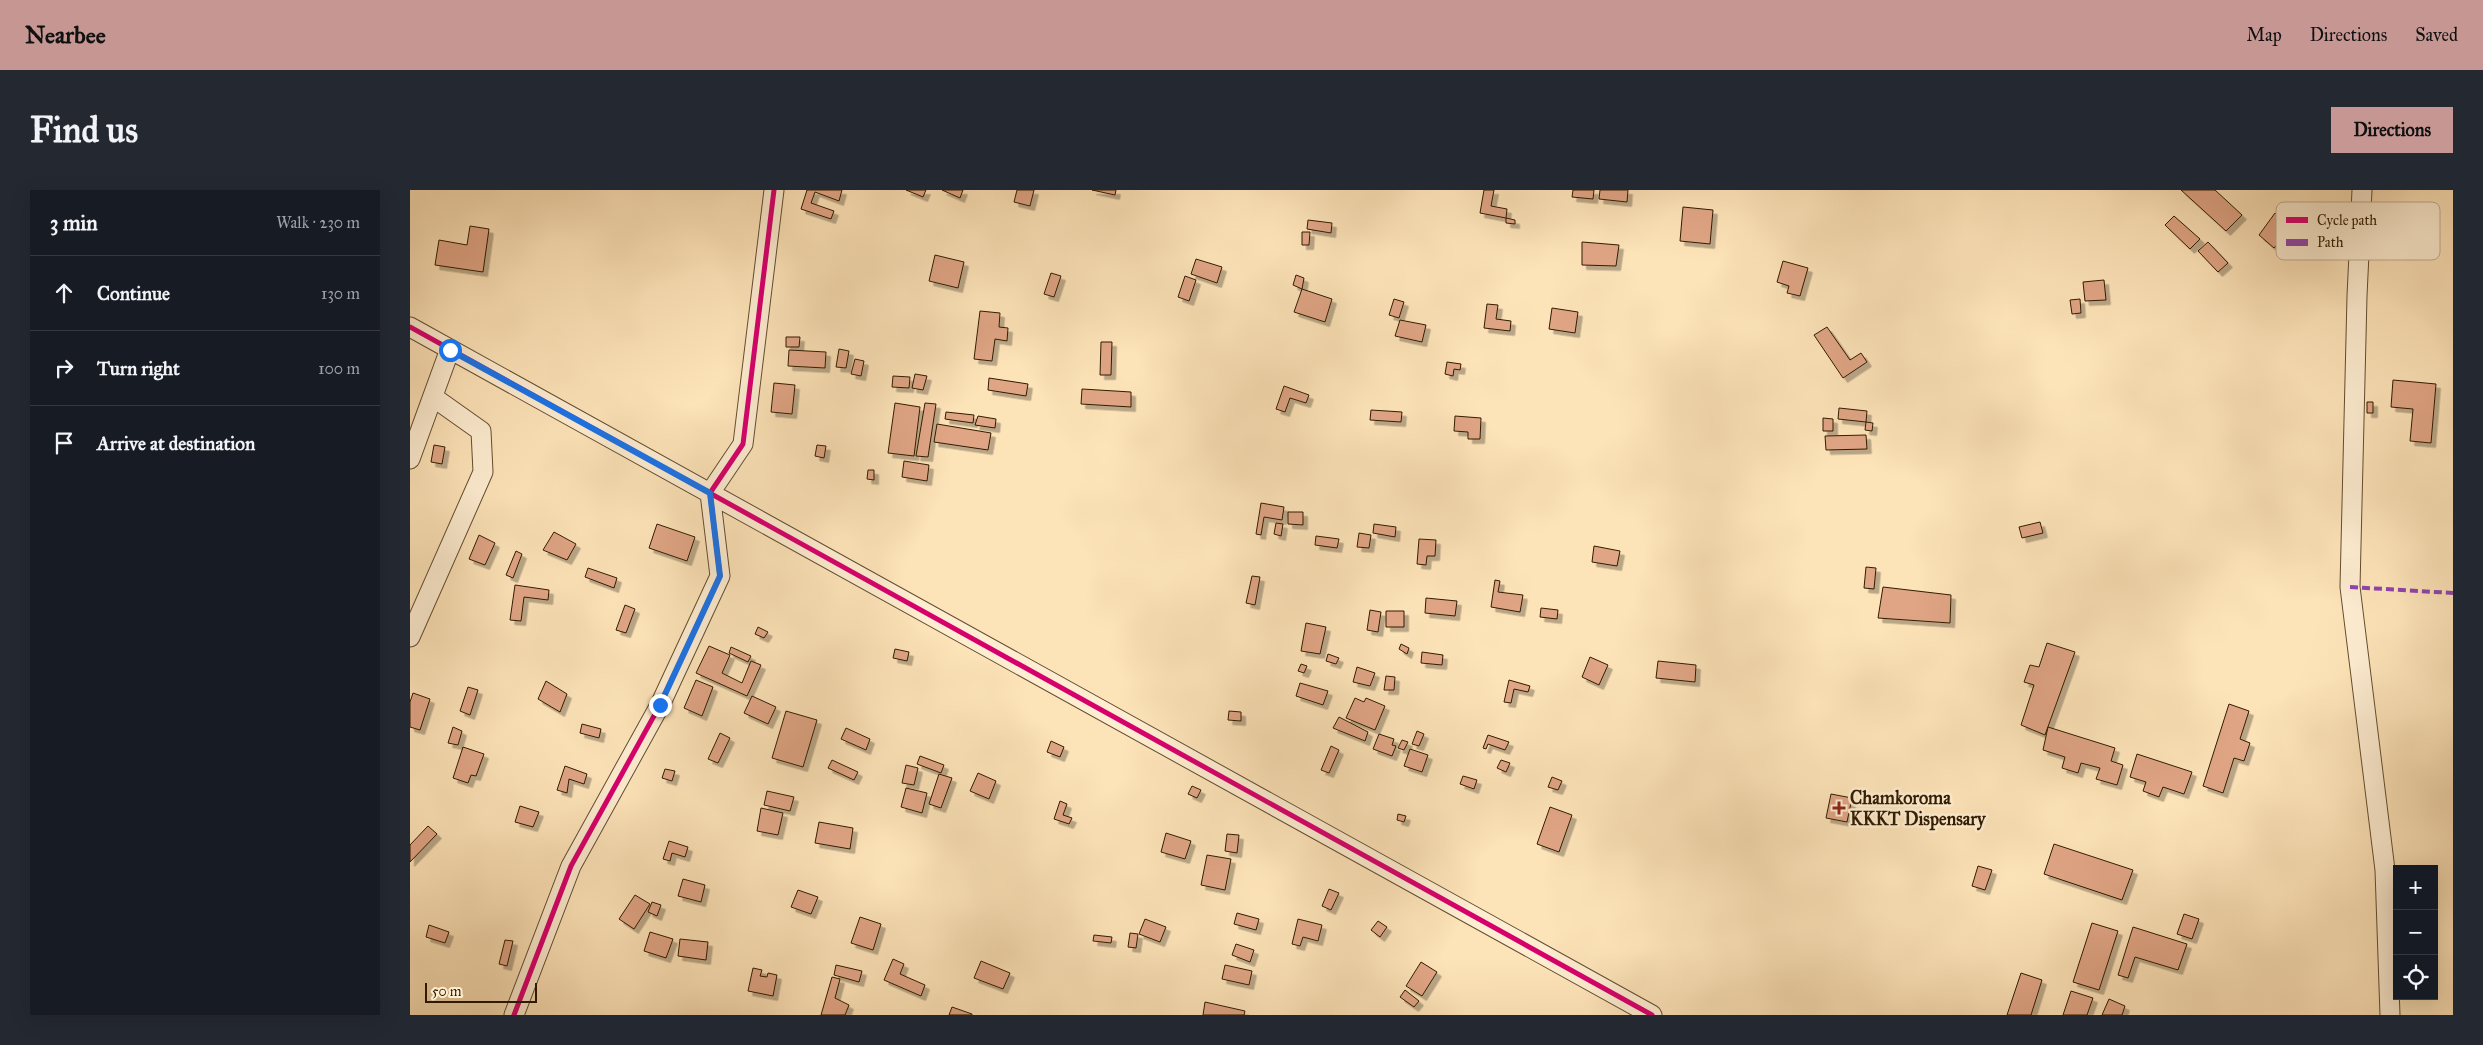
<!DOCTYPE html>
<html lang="en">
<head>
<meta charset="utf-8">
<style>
	body { margin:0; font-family:"IM FELL Great Primer",serif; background:#242831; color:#f1f3f6 }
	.controls { position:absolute; right:15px; bottom:15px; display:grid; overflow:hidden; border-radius:0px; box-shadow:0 5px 20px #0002 }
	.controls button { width:45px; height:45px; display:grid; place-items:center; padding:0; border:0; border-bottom:1px solid #363941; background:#171b24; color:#f1f3f6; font:25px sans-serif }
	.scale { position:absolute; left:15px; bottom:12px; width:112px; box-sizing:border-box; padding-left:5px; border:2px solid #301b00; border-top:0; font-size:14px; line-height:18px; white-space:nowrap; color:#301b00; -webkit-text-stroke:4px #feedd1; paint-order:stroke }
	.stop { position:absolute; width:15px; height:15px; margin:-11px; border:4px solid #1a73e8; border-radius:50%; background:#fff }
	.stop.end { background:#1a73e8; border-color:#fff; box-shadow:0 1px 5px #0008 }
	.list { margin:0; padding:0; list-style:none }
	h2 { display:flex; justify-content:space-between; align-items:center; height:65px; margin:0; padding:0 20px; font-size:21px }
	h2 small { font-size:16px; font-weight:400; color:#9ea1a6 }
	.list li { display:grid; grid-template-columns:32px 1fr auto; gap:15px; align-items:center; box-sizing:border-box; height:75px; padding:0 20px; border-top:1px solid #363941 }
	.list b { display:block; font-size:19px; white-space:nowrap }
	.list em { font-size:16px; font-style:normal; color:#9ea1a6 }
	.icon { flex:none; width:28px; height:28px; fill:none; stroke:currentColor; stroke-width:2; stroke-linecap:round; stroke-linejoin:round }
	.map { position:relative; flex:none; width:2043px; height:825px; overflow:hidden; border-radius:0px }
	header { display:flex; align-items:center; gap:30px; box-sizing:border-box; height:70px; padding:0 25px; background:#c59692; color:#111 }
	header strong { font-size:24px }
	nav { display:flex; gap:28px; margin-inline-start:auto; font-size:18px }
	.intro { display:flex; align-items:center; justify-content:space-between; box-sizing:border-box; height:120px; padding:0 30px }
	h1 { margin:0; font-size:35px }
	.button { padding:12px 22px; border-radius:0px; background:#c59692; color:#111; font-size:18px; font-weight:700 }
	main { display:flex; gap:30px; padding:0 30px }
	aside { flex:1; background:#171b24; border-radius:0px; box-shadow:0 5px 20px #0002 }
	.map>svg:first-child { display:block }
	.building { fill:#e0a585; stroke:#301b00; filter:url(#shadow) }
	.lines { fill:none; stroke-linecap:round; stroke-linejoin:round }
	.minor-casing { stroke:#634d2e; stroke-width:21 }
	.minor { stroke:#feedd1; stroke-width:19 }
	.quiet { stroke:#8e44ad; stroke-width:4; stroke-dasharray:8 4; stroke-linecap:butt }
	.cycleway-casing { stroke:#feedd1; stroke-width:8 }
	.cycleway { stroke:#d6006c; stroke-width:5 }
	.route { stroke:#1a73e8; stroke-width:6 }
	.poi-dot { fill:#8f2418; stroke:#feedd1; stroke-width:2 }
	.labels { text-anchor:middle; stroke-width:5; stroke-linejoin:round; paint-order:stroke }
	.poi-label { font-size:18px; font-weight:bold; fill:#301b00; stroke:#feedd1; text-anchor:start }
	.key { fill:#feedd1; stroke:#c0ae92; stroke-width:1 }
	.key-label { font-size:14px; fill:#301b00 }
</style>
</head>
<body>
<header>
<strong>Nearbee</strong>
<nav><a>Map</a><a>Directions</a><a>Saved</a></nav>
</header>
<div class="intro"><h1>Find us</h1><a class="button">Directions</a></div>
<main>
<aside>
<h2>3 min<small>Walk · 230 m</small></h2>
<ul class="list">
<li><svg class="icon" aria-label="ahead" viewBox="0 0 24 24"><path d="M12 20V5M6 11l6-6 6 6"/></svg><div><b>Continue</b></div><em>130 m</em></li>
<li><svg class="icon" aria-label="right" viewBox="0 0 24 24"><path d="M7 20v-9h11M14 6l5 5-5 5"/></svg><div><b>Turn right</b></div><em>100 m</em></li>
<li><svg class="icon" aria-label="arrive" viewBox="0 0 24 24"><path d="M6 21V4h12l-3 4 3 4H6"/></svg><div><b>Arrive at destination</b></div></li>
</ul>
</aside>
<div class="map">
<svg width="2043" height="825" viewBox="0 0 2043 825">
	<defs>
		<filter id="shadow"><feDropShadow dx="4.5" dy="4.5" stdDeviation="0" flood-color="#0004"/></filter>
	</defs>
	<rect width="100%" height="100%" fill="#fde3b8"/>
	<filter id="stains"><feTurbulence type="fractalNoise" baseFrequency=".004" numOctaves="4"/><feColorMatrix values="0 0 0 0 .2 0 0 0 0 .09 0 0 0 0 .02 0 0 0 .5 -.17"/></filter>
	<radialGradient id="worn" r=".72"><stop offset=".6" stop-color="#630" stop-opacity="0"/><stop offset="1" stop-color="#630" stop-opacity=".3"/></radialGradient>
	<path class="building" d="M397 0H432L429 11 405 2 401 13 424 21 421 29 391 19Z
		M496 0H516L513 7Z
		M532 0H553L550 8Z
		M607 0H624L620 16 604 12Z
		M682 0H706L705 5Z
		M1074 0H1084L1081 16 1097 19 1096 28 1070 23Z
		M1163 0H1184L1183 9 1162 7Z
		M1190 0H1218L1217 12 1189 9Z
		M1771 0H1805L1832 25 1816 41Z
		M1273 17 1303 20 1300 54 1270 51Z
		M1865 23 1882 38 1864 58 1849 45Z
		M1764 26 1790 49 1780 59 1755 35Z
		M1096 28 1105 30V34L1096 33Z
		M898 30 922 33 921 43 897 39Z
		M60 36 79 39 73 82 25 75 29 50 57 55Z
		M892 42H900L899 55H892Z
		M1172 52 1209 55 1206 76 1172 75Z
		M1798 52 1818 73 1808 82 1788 61Z
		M525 65 554 72 548 98 519 91Z
		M786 69 812 77 807 93 781 84Z
		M1373 71 1398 78 1390 106 1377 103 1379 96 1367 92Z
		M641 83 651 86 644 107 634 104Z
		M886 85 894 88 892 99 883 95Z
		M775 86 786 90 779 111 768 107Z
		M1694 90 1696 110 1675 111 1673 92Z
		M892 99 922 109 915 132 884 122Z
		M984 109 994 112 989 128 979 125Z
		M1670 109 1671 123 1662 124 1660 110Z
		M1077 114 1088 115 1086 129 1101 131 1100 141 1074 138Z
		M1142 118 1168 122 1165 143 1139 139Z
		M570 121 590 123 589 137 598 138 597 151 585 149 582 171 564 169Z
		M990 130 1016 135 1012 152 985 146Z
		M1417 137 1440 170 1451 163 1457 172 1433 188 1404 145Z
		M376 147H390L389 157H376Z
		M691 152H702L701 185H690Z
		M429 159 439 161 436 178 426 177Z
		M379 160 416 162 415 178 378 176Z
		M445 169 454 171 451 186 441 184Z
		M1037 172 1051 174 1050 180 1044 179 1043 186 1035 184Z
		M505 184 517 186 513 200 502 198Z
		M483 186 500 187 499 198 482 197Z
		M579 188 618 194 616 206 578 200Z
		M1983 190 2026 194 2021 253 2000 251 2003 219 1981 217Z
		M364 193 385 195 382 224 361 222Z
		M874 196 899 205 896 213 880 208 875 222 866 219Z
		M672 199 721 202V217L671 214Z
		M1957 212H1963V223H1957Z
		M485 213 510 217 504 266 478 263Z
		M515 213 526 214 518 267 506 266Z
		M1429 218 1457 221 1456 232 1428 229Z
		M961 220 992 222 991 232 960 230Z
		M536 222 564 225 563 233 535 229Z
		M568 226 586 229 585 238 565 235Z
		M1045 226 1071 228 1070 249H1058V242L1044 241Z
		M1413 228 1423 229V241H1413Z
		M1456 232 1463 233 1462 241 1455 240Z
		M527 234 581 243 578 260 524 252Z
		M1456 245 1457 259 1416 260 1415 246Z
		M24 255 35 257 32 274 21 272Z
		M407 255 416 256 414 268 405 266Z
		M494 271 519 275 517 291 492 287Z
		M458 280H464V290L457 289Z
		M851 313 874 317 872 330 854 327 851 345 846 344Z
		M878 322H893V335L878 334Z
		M1630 332 1633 343 1612 348 1609 337Z
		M866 333 873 334 871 346 864 344Z
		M247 334 285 347 277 371 239 358Z
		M964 334 986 337 985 347 963 343Z
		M144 342 166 354 157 370 133 360Z
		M949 343 961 345 959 358 947 357Z
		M69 345 85 353 75 375 59 369Z
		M906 346 929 349 927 358 905 355Z
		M1009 349 1026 350 1025 366H1017L1016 375 1007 374Z
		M1184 356 1210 361 1207 376 1182 372Z
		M106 361 112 364 103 388 96 385Z
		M1456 377 1466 378 1464 399 1454 398Z
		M178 378 207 388 204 398 175 387Z
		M842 386 850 387 845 415 836 413Z
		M1085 390 1090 391 1088 402 1113 405 1110 422 1081 417Z
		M105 395 139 400 138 410 114 407 111 431 100 430Z
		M1473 397 1541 405 1540 433 1468 428Z
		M1016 408 1047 411 1045 426 1015 423Z
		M215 415 225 419 216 443 206 440Z
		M1131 418 1148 420 1147 429 1130 427Z
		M960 420 971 422 968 442 957 440Z
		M976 421H994V437H976Z
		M896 433 916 437 910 464 891 461Z
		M348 437 358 442 354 448 345 444Z
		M1637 453 1665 462 1635 545 1611 535 1624 495 1614 492 1620 475 1629 477Z
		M991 454 999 458 997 464 989 459Z
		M299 456 320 465 312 483 332 493 341 471 351 475 337 506 286 483Z
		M321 457 341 466 338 472 319 463Z
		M485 459 499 462 497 471 483 468Z
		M1012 462 1033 465 1032 475 1011 473Z
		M918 464 929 468 926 474 916 471Z
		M1180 467 1198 475 1189 495 1172 487Z
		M1248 471 1286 475 1285 492 1246 488Z
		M891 474 897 476 894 483 888 481Z
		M947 477 965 483 960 496 943 492Z
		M976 486 985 487 984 500H974Z
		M286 490 303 497 292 526 274 518Z
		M1099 490 1120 496 1118 502 1104 499 1101 513 1094 512Z
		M136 491 157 504 150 522 128 509Z
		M890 493 918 501 913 515 886 506Z
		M58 497 68 500 60 525 50 521Z
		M3 503 20 509 10 540 0 537V512Z
		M342 506 366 517 358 534 334 523Z
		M945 508 954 512 956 508 975 516 965 540 936 528Z
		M1819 514 1839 521 1830 549 1840 553 1834 571 1824 568 1813 603 1793 596Z
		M376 521 407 530 393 577 362 568Z
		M819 521 831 522V531L818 530Z
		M929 527 958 542 955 551 923 538Z
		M172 534 191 539 189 548 170 543Z
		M43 537 52 541 48 555 38 553Z
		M1638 537 1705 558 1701 571 1713 575 1707 595 1686 589 1690 578 1671 573 1668 583 1652 578 1655 567 1633 560Z
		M436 538 460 549 456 560 431 549Z
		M1007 541 1014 544 1009 556 1002 554Z
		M310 543 320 548 308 573 298 569Z
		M969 544 984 549 982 555 986 556 982 566 963 559Z
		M1078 545 1099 552 1095 560 1078 554 1076 559 1073 558Z
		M992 550 998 552 994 560 988 558Z
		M641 551 654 557 650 567 637 562Z
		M921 556 929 560 919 583 911 580Z
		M53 557 74 564 66 586 61 585 58 593 43 588Z
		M1000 559 1018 565 1012 582 994 576Z
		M1727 564 1782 582 1774 604 1753 597 1749 607 1733 601 1736 592 1720 587Z
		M510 566 534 575 531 583 507 574Z
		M422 570 448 582 444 590 418 578Z
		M1091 570 1100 573 1096 582 1087 578Z
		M496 575 508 578 504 595 492 593Z
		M155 576 177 584 174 594 159 589 157 603 147 600Z
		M255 579 265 581 262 591 252 588Z
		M568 583 586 591 579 609 560 601Z
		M529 584 542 588 531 618 519 614Z
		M1053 586 1067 590 1064 599 1050 594Z
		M1142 587 1152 591 1148 600 1138 597Z
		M782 596 791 600 787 608 778 604Z
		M496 598 517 603 512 623 491 617Z
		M357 601 384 607 380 621 354 615Z
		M1421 604 1442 608 1437 632 1416 628Z
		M650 611 657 614 653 625 662 628 659 634 644 629Z
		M110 616 129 622 123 637 105 632Z
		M1140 617 1162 625 1149 662 1127 654Z
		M351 618 373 623 368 645 347 641Z
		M988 624 996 626 994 632 987 630Z
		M409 632 443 638 440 659 405 653Z
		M18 636 27 644 0 672V655Z
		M756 643 781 651 775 669 751 662Z
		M817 644 829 645 827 663 815 661Z
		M259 651 278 657 275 667 262 663 260 671 253 669Z
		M1644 654 1723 680 1712 710 1634 684Z
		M797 665 821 669 815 700 791 695Z
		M1568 676 1582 680 1575 700 1562 696Z
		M273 689 295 695 291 712 268 706Z
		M919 699 929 703 921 720 912 716Z
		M388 700 408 707 401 724 381 717Z
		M225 705 240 714 224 739 209 729Z
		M242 712 251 715 247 726 238 722Z
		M827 723 849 729 846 740 824 734Z
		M1774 724 1789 729 1782 749 1767 744Z
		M450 727 471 734 463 760 441 753Z
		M735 729 756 737 750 752 729 744Z
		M888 729 912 735 908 751 893 747 890 756 882 754Z
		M968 731 977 737 970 747 961 740Z
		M1682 733 1708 741 1689 800 1663 792Z
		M19 735 39 742 35 753 16 747Z
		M1723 737 1777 754 1768 780 1725 767 1718 788 1708 785Z
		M240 742 263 749 256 768 234 761Z
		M720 743 728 744 726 758 718 757Z
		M684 745 702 747 701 753 683 751Z
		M270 749 298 752 296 770 268 766Z
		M95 750 103 751 97 776 89 774Z
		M826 754 844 760 840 772 822 765Z
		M483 769 494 774 490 784 515 795 511 806 474 790Z
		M571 771 600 783 593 799 564 788Z
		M1011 772 1027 782 1012 806 996 796Z
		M426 775 452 781 449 792 424 785Z
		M815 775 842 781 839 795 812 789Z
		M343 778 352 780 350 786 357 787 358 783 367 785 363 806 338 801Z
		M1611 783 1632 790 1621 825H1597Z
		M422 787 430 789 425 808 439 815 435 825H411Z
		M995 800 1009 811 1004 817 990 807Z
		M1661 801 1683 808 1677 825H1653Z
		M1699 809 1715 816 1712 825H1692Z
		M795 812 835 821 834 825H793Z
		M542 817 562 824V825H539Z"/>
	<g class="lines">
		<g class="minor-casing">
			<path id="minor" d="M1952 0 1947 106 1940 397 1975 680 1980 825
				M0 137 1242 825
				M0 269 40 159
				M0 447 73 282 71 241 23 207
				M104 825 161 676 250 515 310 386 300 303 333 254 364 0"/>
		</g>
		<use href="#minor" class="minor"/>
		<path class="quiet" d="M1940 397 2043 403"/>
		<g class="cycleway-casing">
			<path id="cycleway" d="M0 137 1242 825
				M104 825 161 676 250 515 310 386 300 303 333 254 364 0"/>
		</g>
		<use href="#cycleway" class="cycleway"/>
	</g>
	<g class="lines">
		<path class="route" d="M40 160 300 303 310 386 250 515"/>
	</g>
	<path class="poi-dot" d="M1426.5 610.5h5v5h5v5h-5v5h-5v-5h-5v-5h5z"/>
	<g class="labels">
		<g class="poi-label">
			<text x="1440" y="614">Chamkoroma<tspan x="1440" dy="21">KKKT Dispensary</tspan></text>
		</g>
	</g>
	<rect x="1866" y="12" width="164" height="58" rx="8" class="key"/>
	<rect x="1876" y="27" width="22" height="6" fill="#d6006c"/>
	<rect x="1876" y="49" width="22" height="7" fill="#8e44ad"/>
	<g class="key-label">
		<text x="1907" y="35">Cycle path</text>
		<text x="1907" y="57">Path</text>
	</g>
	<rect width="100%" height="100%" filter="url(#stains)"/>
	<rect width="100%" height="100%" fill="url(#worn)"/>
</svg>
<div class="controls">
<button>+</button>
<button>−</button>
<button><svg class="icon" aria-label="locate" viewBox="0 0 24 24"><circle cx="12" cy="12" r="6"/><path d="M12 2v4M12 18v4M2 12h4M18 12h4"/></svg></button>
</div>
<div class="scale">50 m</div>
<div class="stop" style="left:40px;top:160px"></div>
<div class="stop end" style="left:250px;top:515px"></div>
</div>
</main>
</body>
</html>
